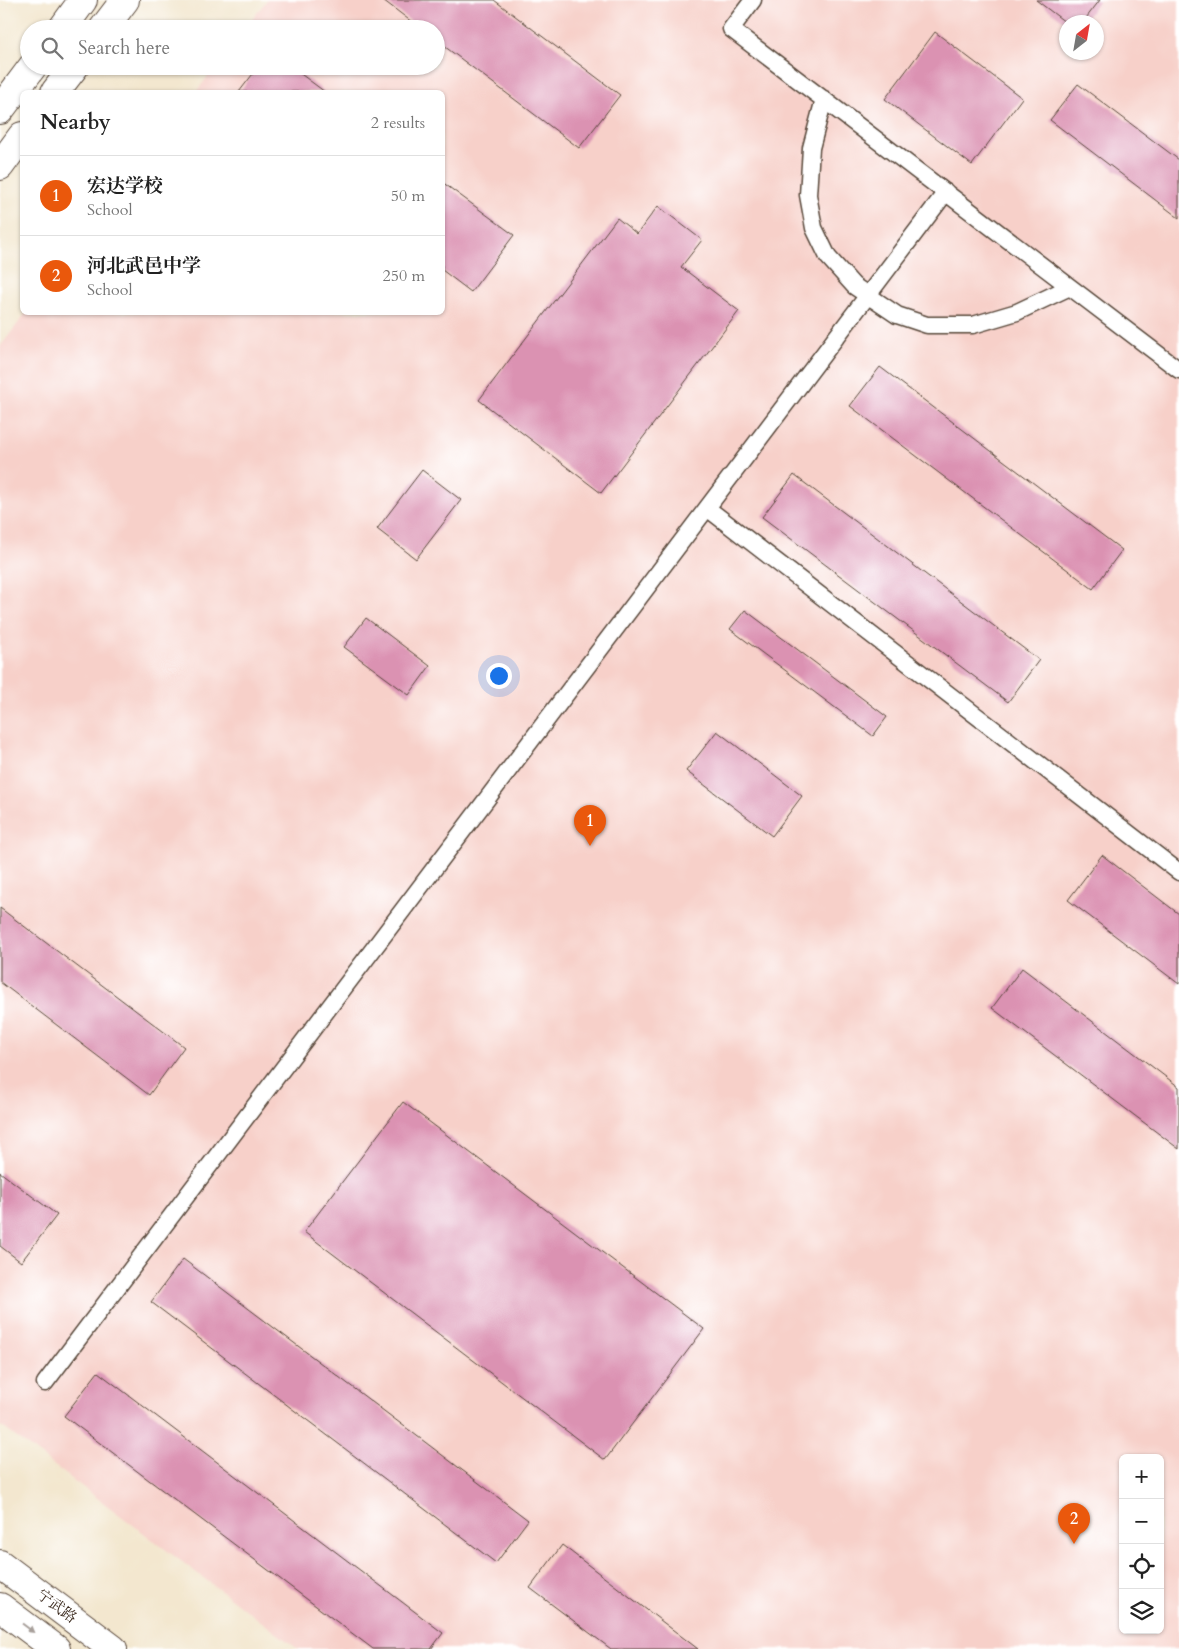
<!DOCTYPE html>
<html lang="en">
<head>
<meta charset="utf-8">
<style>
	body { margin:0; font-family:Cardo,"Noto Serif SC",serif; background:#f2f2f2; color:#222 }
	.controls { position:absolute; right:15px; bottom:15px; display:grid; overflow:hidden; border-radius:8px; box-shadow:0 1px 4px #0004 }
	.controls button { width:45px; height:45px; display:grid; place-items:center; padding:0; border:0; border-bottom:1px solid #e0e0e0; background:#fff; color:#222; font:25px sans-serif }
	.compass { position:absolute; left:1059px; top:15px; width:45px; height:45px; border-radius:50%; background:#fff; box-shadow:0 1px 4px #0004; rotate:31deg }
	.you { position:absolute; left:498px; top:675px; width:18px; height:18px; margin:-12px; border:4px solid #fff; border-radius:50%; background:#1a73e8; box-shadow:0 0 0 8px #1a73e833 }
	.badge { display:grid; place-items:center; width:32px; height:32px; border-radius:50%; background:#ea580c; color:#fff; font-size:16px; font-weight:700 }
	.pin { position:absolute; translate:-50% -41px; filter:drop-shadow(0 1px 2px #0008) }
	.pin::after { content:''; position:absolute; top:26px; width:18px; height:15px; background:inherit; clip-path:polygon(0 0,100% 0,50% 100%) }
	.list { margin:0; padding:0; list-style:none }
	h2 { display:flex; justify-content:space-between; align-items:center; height:65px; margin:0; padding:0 20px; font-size:21px }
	h2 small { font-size:16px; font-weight:400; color:#767676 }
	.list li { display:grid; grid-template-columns:32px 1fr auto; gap:15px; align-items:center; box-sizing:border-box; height:80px; padding:0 20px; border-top:1px solid #e0e0e0 }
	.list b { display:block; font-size:19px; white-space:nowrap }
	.list p { margin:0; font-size:16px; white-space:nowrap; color:#767676 }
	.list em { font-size:16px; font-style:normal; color:#767676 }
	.icon { flex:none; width:28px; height:28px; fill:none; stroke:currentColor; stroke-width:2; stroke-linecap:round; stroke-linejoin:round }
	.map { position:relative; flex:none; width:1179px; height:1649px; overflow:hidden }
	.search { position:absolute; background:#fff; box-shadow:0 1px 4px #0004; left:20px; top:20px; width:425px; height:55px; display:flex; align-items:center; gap:12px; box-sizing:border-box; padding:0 18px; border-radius:28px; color:#767676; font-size:19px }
	.panel { position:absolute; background:#fff; box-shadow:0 1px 4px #0004; left:20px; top:90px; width:425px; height:225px; border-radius:8px }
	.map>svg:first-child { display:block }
	.built { fill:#f7d0c9; fill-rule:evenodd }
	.building { fill:#db92b2 }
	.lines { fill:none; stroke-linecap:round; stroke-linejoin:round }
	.service-casing { stroke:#574639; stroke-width:19 }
	.tertiary-casing { stroke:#574639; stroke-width:30 }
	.trunk-casing { stroke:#574639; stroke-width:30 }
	.service { stroke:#fff; stroke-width:16 }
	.tertiary { stroke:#fff; stroke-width:28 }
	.trunk { stroke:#fff; stroke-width:28 }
	.oneway { fill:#a79f9a }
	.labels { text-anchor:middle; stroke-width:4; stroke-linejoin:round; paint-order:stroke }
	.street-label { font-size:15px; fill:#3b2a1e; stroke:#fff }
</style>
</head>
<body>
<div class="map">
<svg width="1179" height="1649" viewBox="0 0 1179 1649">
	<rect width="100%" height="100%" fill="#fff"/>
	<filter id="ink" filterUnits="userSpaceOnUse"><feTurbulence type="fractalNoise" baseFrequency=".02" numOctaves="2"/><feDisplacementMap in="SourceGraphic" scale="10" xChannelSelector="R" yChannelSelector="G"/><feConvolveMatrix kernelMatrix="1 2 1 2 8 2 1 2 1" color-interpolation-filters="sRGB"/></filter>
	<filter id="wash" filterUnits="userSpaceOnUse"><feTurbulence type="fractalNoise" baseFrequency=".0096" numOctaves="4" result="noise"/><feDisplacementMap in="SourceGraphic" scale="20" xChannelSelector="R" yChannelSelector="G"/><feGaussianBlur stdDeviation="1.12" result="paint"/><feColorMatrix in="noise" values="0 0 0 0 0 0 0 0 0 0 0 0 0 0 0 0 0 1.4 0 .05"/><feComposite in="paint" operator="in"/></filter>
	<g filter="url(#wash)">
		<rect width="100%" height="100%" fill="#f3e7cf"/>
		<path class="built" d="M267 0H1179V1649H298L0 1425V347L26 313 442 312V92H196L216 66H436V29H245ZM1066 22H1096V52H1066ZM1123 1458H1160V1630H1123Z"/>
		<g id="blocks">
			<path class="building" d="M383 0H494L620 95 579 148 436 40V29H421Z
				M1036 0H1100L1083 22H1065Z
				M935 32 1022 98 972 165 885 99Z
				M259 66H290L325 92H239Z
				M1078 84 1179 160V218L1050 120Z
				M442 182 514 235 471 292 442 270Z
				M658 206 702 240 681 267 739 311 601 493 479 400 617 218 637 234Z
				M880 367 1122 550 1093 589 850 406Z
				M422 470 461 500 416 559 377 529Z
				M794 475 1039 660 1008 702 762 517Z
				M745 610 887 717 873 736 730 629Z
				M366 618 430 666 409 695 344 647Z
				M717 731 802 796 772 836 686 771Z
				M1102 855 1179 914V984L1068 900Z
				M0 908 184 1047 149 1095 0 982Z
				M1022 968 1179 1087V1149L992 1008Z
				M403 1102 704 1329 605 1460 304 1232Z
				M0 1172 57 1215 21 1262 0 1246Z
				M183 1259 528 1520 496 1563 151 1302Z
				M98 1372 443 1633 431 1649H373L64 1416Z
				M562 1545 698 1649H611L530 1588Z"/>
		</g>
	</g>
	<g filter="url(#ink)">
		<use href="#blocks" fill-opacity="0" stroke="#574639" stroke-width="1"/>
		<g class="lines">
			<g class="service-casing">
				<path id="service" d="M753 0 731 29 1179 370
					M824 99 811 148 808 195 814 228 828 257 854 286 897 315 927 325H973L1017 312 1070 287
					M707 508 1179 872
					M45 1383 946 192"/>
			</g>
			<g class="tertiary-casing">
				<path id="tertiary" d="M62 29 83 0
					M103 29 125 0
					M55 92 75 66
					M0 110 33 66
					M0 166 22 136"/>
			</g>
			<g class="trunk-casing">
				<path id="trunk" d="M0 1564 113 1649
					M0 1607 56 1649"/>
			</g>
			<use href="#service" class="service"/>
			<use href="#tertiary" class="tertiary"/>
			<use href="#trunk" class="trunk"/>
		</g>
		<defs><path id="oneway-solid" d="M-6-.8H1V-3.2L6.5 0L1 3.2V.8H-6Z" transform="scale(1.25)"/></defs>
		<use class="oneway" href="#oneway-solid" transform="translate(28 1628) rotate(37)"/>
	</g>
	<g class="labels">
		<g class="street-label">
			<text transform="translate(57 1606) rotate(37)" y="5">宁武路</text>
		</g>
	</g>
</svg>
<div class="controls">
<button>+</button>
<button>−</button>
<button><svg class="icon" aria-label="locate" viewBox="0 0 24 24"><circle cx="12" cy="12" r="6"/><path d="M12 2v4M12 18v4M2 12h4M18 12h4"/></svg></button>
<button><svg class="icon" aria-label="layers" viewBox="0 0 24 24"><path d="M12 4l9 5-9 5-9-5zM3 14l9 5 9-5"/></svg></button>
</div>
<svg class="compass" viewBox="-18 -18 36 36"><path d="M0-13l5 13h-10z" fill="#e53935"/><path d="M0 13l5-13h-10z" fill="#767676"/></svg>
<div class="you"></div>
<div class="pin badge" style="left:590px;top:846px">1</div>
<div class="pin badge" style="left:1074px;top:1544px">2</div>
<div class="search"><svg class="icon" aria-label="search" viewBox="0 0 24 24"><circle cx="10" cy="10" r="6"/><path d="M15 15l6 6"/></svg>Search here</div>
<section class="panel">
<h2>Nearby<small>2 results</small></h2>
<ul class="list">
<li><span class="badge">1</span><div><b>宏达学校</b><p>School</p></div><em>50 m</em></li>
<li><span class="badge">2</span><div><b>河北武邑中学</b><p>School</p></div><em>250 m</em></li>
</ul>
</section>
</div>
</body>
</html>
